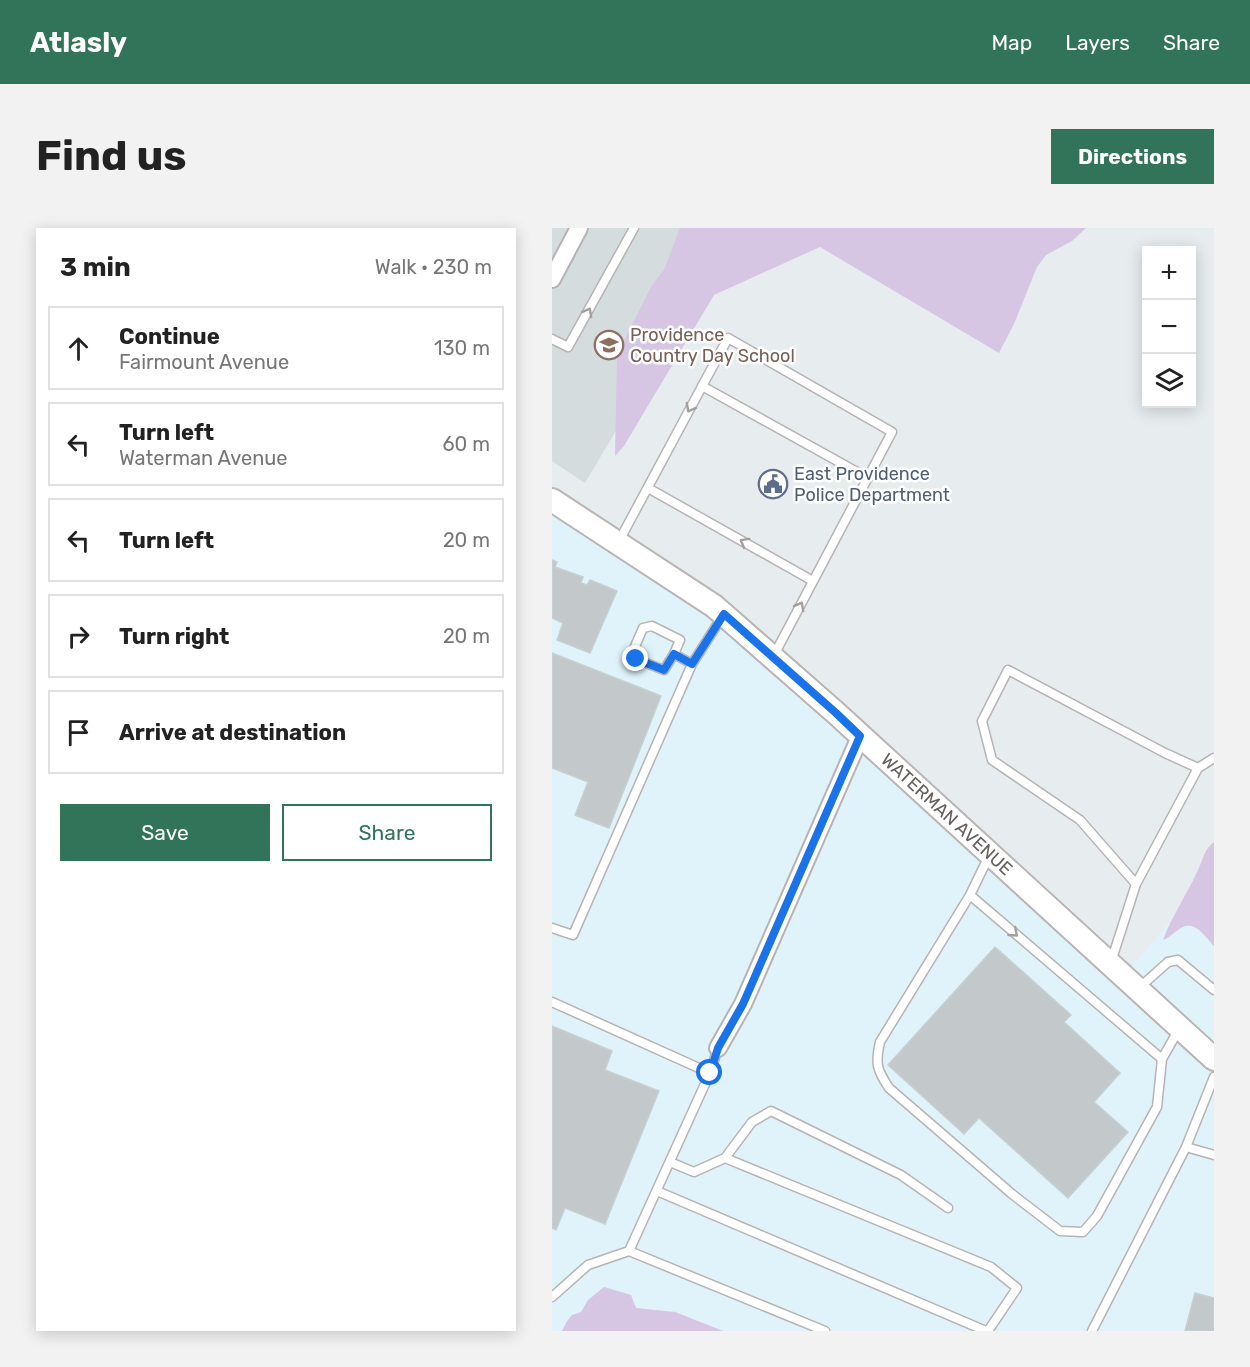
<!DOCTYPE html>
<html lang="en">
<head>
<meta charset="utf-8">
<style>
	body { margin:0; font-family:Rubik,sans-serif; background:#f2f2f2; color:#222 }
	.controls { position:absolute; right:18px; top:18px; display:grid; overflow:hidden; border-radius:0px; box-shadow:0 3px 15px #0003 }
	.controls button { width:54px; height:54px; display:grid; place-items:center; padding:0; border:0; border-bottom:2px solid #e0e0e0; background:#fff; color:#222; font:30px sans-serif }
	.stop { position:absolute; width:18px; height:18px; margin:-14px; border:4px solid #1a73e8; border-radius:50%; background:#fff }
	.stop.end { background:#1a73e8; border-color:#fff; box-shadow:0 2px 6px #0008 }
	.list { margin:0; padding:0; list-style:none }
	h2 { display:flex; justify-content:space-between; align-items:center; height:78px; margin:0; padding:0 24px; font-size:26px }
	h2 small { font-size:20px; font-weight:400; color:#767676 }
	.list li { display:grid; grid-template-columns:39px 1fr auto; gap:18px; align-items:center; box-sizing:border-box; height:84px; margin:0 12px 12px; padding:0 12px; border:2px solid #e0e0e0; border-radius:0px }
	.list b { display:block; font-size:22px; white-space:nowrap }
	.list p { margin:0; font-size:20px; white-space:nowrap; color:#767676 }
	.list em { font-size:20px; font-style:normal; color:#767676 }
	.actions { display:flex; gap:12px; padding:18px 24px }
	.actions a { flex:1; padding:14px 0; border:2px solid #317459; border-radius:0px; text-align:center; font-size:21px; color:#317459 }
	.actions .main { background:#317459; color:#fff }
	.icon { flex:none; width:33px; height:33px; fill:none; stroke:currentColor; stroke-width:2; stroke-linecap:round; stroke-linejoin:round }
	.map { position:relative; flex:none; width:662px; height:1103px; overflow:hidden; border-radius:0px }
	header { display:flex; align-items:center; gap:36px; box-sizing:border-box; height:84px; padding:0 30px; background:#317459; color:#fff }
	header strong { font-size:28px }
	nav { display:flex; gap:33px; margin-inline-start:auto; font-size:21px }
	.intro { display:flex; align-items:center; justify-content:space-between; box-sizing:border-box; height:144px; padding:0 36px }
	h1 { margin:0; font-size:42px }
	.button { padding:15px 27px; border-radius:0px; background:#317459; color:#fff; font-size:21px; font-weight:700 }
	main { display:flex; gap:36px; padding:0 36px }
	aside { flex:1; background:#fff; border-radius:0px; box-shadow:0 3px 15px #0003 }
	.map>svg:first-child { display:block }
	.commercial { fill:#e0f3fb }
	.education { fill:#d5dcde }
	.green { fill:#d6c6e4 }
	.building { fill:#c3c8ca; stroke:#c6d0d3; stroke-width:1.5 }
	.lines { fill:none; stroke-linecap:round; stroke-linejoin:round }
	.service-casing { stroke:#b7b3b2; stroke-width:11 }
	.minor-casing { stroke:#b7b3b2; stroke-width:20 }
	.secondary-casing { stroke:#bab4b3; stroke-width:26 }
	.service { stroke:#fff; stroke-width:8 }
	.minor { stroke:#fff; stroke-width:16 }
	.secondary { stroke:#fff; stroke-width:22 }
	.oneway { stroke:#a39f9e }
	.route { stroke:#1a73e8; stroke-width:8 }
	.labels { text-anchor:middle; stroke-width:5; stroke-linejoin:round; paint-order:stroke }
	.education-label { font-size:18px; fill:#785e54; stroke:#fff; text-anchor:start }
	.service-label { font-size:18px; fill:#4e5e75; stroke:#fff; text-anchor:start }
	.street-label { font-size:18px; fill:#655f5e; stroke:#fff }
</style>
</head>
<body>
<header>
<strong>Atlasly</strong>
<nav><a>Map</a><a>Layers</a><a>Share</a></nav>
</header>
<div class="intro"><h1>Find us</h1><a class="button">Directions</a></div>
<main>
<aside>
<h2>3 min<small>Walk · 230 m</small></h2>
<ul class="list">
<li><svg class="icon" aria-label="ahead" viewBox="0 0 24 24"><path d="M12 20V5M6 11l6-6 6 6"/></svg><div><b>Continue</b><p>Fairmount Avenue</p></div><em>130 m</em></li>
<li><svg class="icon" aria-label="left" viewBox="0 0 24 24"><path d="M17 20v-9H6M10 6l-5 5 5 5"/></svg><div><b>Turn left</b><p>Waterman Avenue</p></div><em>60 m</em></li>
<li><svg class="icon" aria-label="left" viewBox="0 0 24 24"><path d="M17 20v-9H6M10 6l-5 5 5 5"/></svg><div><b>Turn left</b></div><em>20 m</em></li>
<li><svg class="icon" aria-label="right" viewBox="0 0 24 24"><path d="M7 20v-9h11M14 6l5 5-5 5"/></svg><div><b>Turn right</b></div><em>20 m</em></li>
<li><svg class="icon" aria-label="arrive" viewBox="0 0 24 24"><path d="M6 21V4h12l-3 4 3 4H6"/></svg><div><b>Arrive at destination</b></div></li>
</ul>
<div class="actions"><a class="main">Save</a><a>Share</a></div>
</aside>
<div class="map">
<svg width="662" height="1103" viewBox="0 0 662 1103">
	<rect width="100%" height="100%" fill="#e7ecef"/>
	<path class="commercial" d="M0 271 228 433 570 750 618 694 611 712 632 698H639L646 701 662 718V1103H171L123 1084 84 1080 36 1072 29 1085 20 1087 15 1093 10 1103H0Z"/>
	<path class="education" d="M0 0H184L33 255 0 233Z"/>
	<path class="green" d="M128 0H534L520 13 494 27 485 39 462 96 447 125 268 19 162 67 72 218 63 228 65 127 100 57 112 42Z
		M662 614V718C654 710 644 693 631 699 624 702 619 709 611 712 620 688 635 666 646 642 651 632 652 621 662 614Z
		M52 1059 79 1067 84 1080 123 1084 171 1103H10L15 1093 20 1087 29 1084 36 1072Z"/>
	<path class="building" d="M0 332 5 334 3 339 31 349 29 355 35 357 38 352 65 363 38 425 5 412 11 395 0 390Z
		M0 425 109 468 57 600 23 587 36 554 0 540Z
		M443 719 519 787 512 794 568 845 542 874 576 904 516 970 427 890 412 906 336 837Z
		M0 798 60 823 53 842 107 863 53 996 13 980 4 1002 0 1000Z
		M643 1065 662 1070V1103H633Z"/>
	<g class="lines">
		<g class="service-casing">
			<path id="service" d="M0 111 16 119 82 0
				M150 158 316 250
				M96 260 261 353
				M67 313 176 110 340 204 221 429
				M122 426 112 442 84 431 81 423 91 400 100 398 128 412 122 426 140 436
				M646 540 662 530
				M437 628 418 667 328 814C323 836 325 842 337 860L460 966 508 1003 531 1004 545 988 605 879 610 831 627 801
				M418 667 610 831
				M0 700 21 707 140 436 170 389
				M559 734 584 656 528 592 440 532 430 493 456 442 613 525 646 540 584 656
				M588 759 616 734 626 732 662 762
				M0 774 158 845
				M634 919 662 927
				M173 930 200 894 219 883 349 947 396 980
				M118 934 142 944 173 930 439 1039 465 1060 436 1103
				M105 963 434 1103
				M77 1023 273 1103
				M0 1069 36 1037 77 1023 158 845 166 820
				M540 1103 634 919 662 849"/>
		</g>
		<g class="minor-casing">
			<path id="minor" d="M0 51 27 0
				M166 820 191 776 308 509"/>
		</g>
		<g class="secondary-casing">
			<g id="secondary">
				<path id="s1" d="M0 272 162 378 284 485 662 831"/>
			</g>
		</g>
		<use href="#service" class="service"/>
		<use href="#minor" class="minor"/>
		<use href="#secondary" class="secondary"/>
	</g>
	<defs><path id="oneway-chevron" d="M-2-3.5L2.5 0L-2 3.5" fill="none" stroke-width="1.6" stroke-linecap="round" stroke-linejoin="round" transform="scale(1.5)"/></defs>
	<g class="oneway">
		<use href="#oneway-chevron" transform="translate(36 84) rotate(-61)"/>
		<use href="#oneway-chevron" transform="translate(138 180) rotate(118)"/>
		<use href="#oneway-chevron" transform="translate(192 314) rotate(-151)"/>
		<use href="#oneway-chevron" transform="translate(248 378) rotate(-62)"/>
		<use href="#oneway-chevron" transform="translate(462 705) rotate(41)"/>
	</g>
	<g class="lines">
		<path class="route" d="M84 431 112 442 122 426 140 436 172 386 284 485 308 508 191 776 166 820 158 845"/>
	</g>
	<defs>
		<g id="school-ring" transform="scale(1.5)"><circle r="9.5" fill="#fff" stroke="#8d6e63" stroke-width="1.5"/><path d="M0-5L7-2L0 1L-7-2ZM-4 1L0 2.5L4 1V4Q0 6-4 4Z" fill="#8d6e63"/></g>
		<g id="civic-ring" transform="scale(1.5)"><circle r="9.5" fill="#fff" stroke="#5c6f8a" stroke-width="1.5"/><path d="M-.6-6.5H3V-4.5H.6V-3L4-1V1h2V6H-6V1h2V-1L-.6-3ZM-1.2 2.5V6h2.4V2.5Z" fill="#5c6f8a"/></g>
	</defs>
	<g fill-rule="evenodd">
		<use href="#school-ring" x="57" y="117"/>
		<use href="#civic-ring" x="221" y="256"/>
	</g>
	<g class="labels">
		<g class="education-label">
			<text x="78" y="113">Providence<tspan x="78" dy="21">Country Day School</tspan></text>
		</g>
		<g class="service-label">
			<text x="242" y="252">East Providence<tspan x="242" dy="21">Police Department</tspan></text>
		</g>
		<g class="street-label">
			<text dy="6" stroke="none"><textPath href="#s1" startOffset="506">WATERMAN AVENUE</textPath></text>
		</g>
	</g>
</svg>
<div class="controls">
<button>+</button>
<button>−</button>
<button><svg class="icon" aria-label="layers" viewBox="0 0 24 24"><path d="M12 4l9 5-9 5-9-5zM3 14l9 5 9-5"/></svg></button>
</div>
<div class="stop" style="left:158px;top:845px"></div>
<div class="stop end" style="left:84px;top:431px"></div>
</div>
</main>
</body>
</html>
